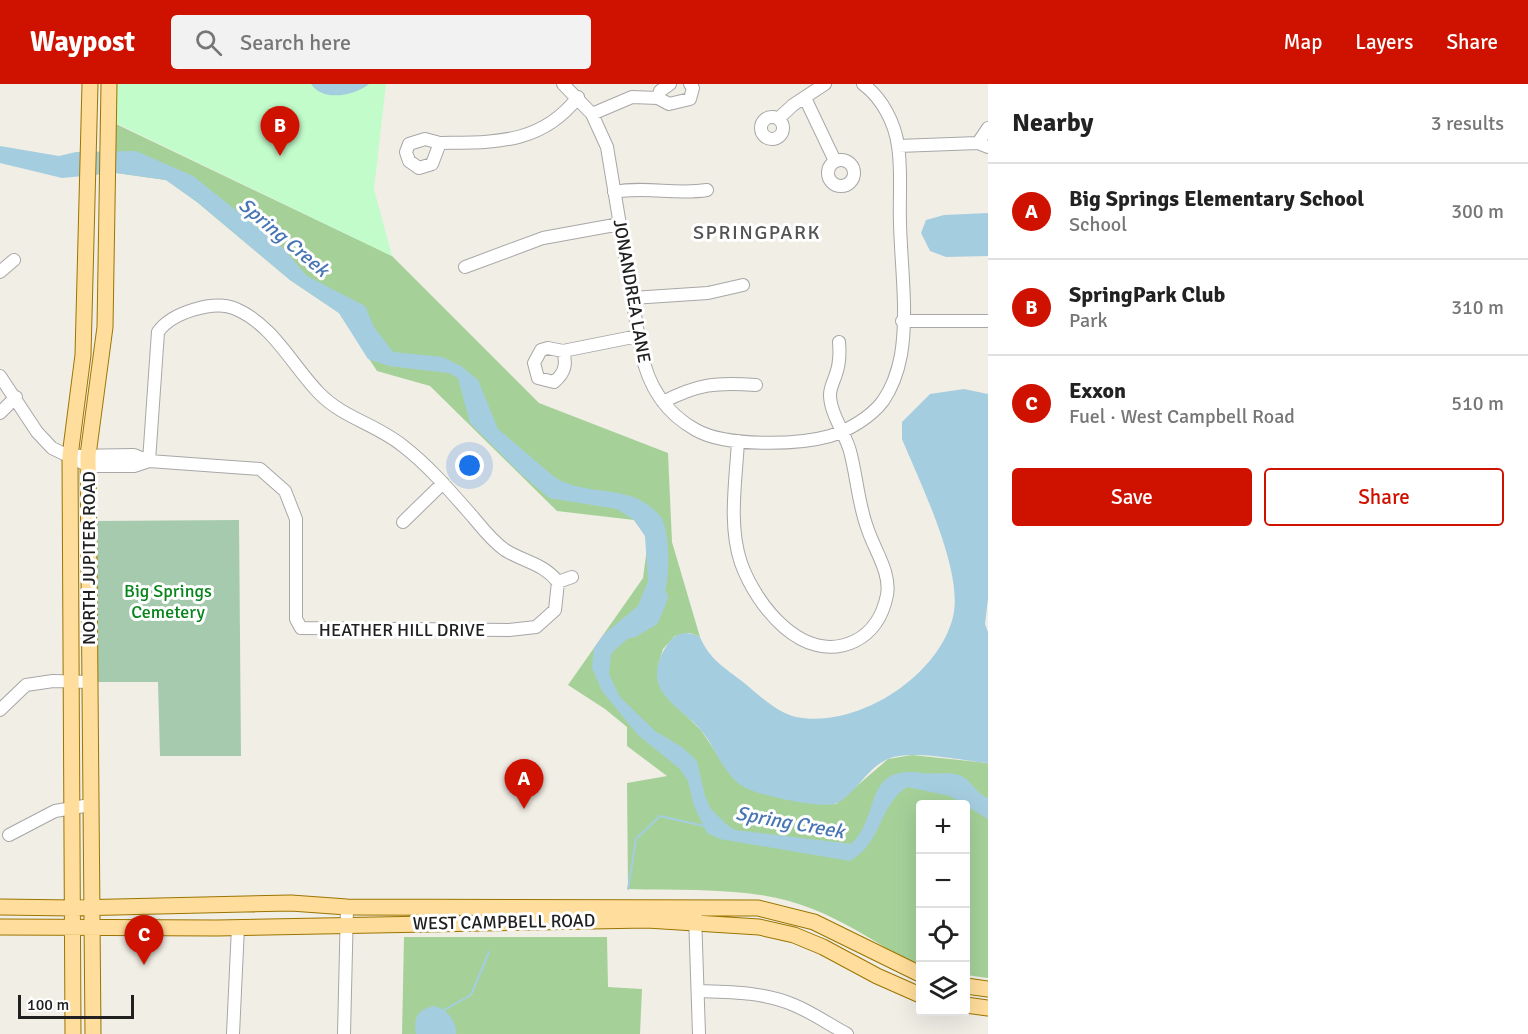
<!DOCTYPE html>
<html lang="en">
<head>
<meta charset="utf-8">
<style>
	body { margin:0; font-family:Signika,sans-serif; background:#f2f2f2; color:#222 }
	.controls { position:absolute; right:18px; bottom:18px; display:grid; overflow:hidden; border-radius:6px; box-shadow:0 6px 24px #0002 }
	.controls button { width:54px; height:54px; display:grid; place-items:center; padding:0; border:0; border-bottom:2px solid #e0e0e0; background:#fff; color:#222; font:30px sans-serif }
	.scale { position:absolute; left:18px; bottom:15px; width:116px; box-sizing:border-box; padding-left:6px; border:3px solid #202020; border-top:0; font-size:16px; line-height:21px; white-space:nowrap; color:#202020; -webkit-text-stroke:4px #fff; paint-order:stroke }
	.you { position:absolute; left:470px; top:382px; width:21px; height:21px; margin:-15px; border:4px solid #fff; border-radius:50%; background:#1a73e8; box-shadow:0 0 0 9px #1a73e833 }
	.badge { display:grid; place-items:center; width:39px; height:39px; border-radius:50%; background:#cf1100; color:#fff; font-size:20px; font-weight:700 }
	.pin { position:absolute; translate:-50% -50px; filter:drop-shadow(0 2px 3px #0008) }
	.pin::after { content:''; position:absolute; top:32px; width:21px; height:18px; background:inherit; clip-path:polygon(0 0,100% 0,50% 100%) }
	.list { margin:0; padding:0; list-style:none }
	h2 { display:flex; justify-content:space-between; align-items:center; height:78px; margin:0; padding:0 24px; font-size:26px }
	h2 small { font-size:20px; font-weight:400; color:#767676 }
	.list li { display:grid; grid-template-columns:39px 1fr auto; gap:18px; align-items:center; box-sizing:border-box; height:96px; padding:0 24px; border-top:2px solid #e0e0e0 }
	.list b { display:block; font-size:22px; white-space:nowrap }
	.list p { margin:0; font-size:20px; white-space:nowrap; color:#767676 }
	.list em { font-size:20px; font-style:normal; color:#767676 }
	.actions { display:flex; gap:12px; padding:18px 24px }
	.actions a { flex:1; padding:14px 0; border:2px solid #cf1100; border-radius:6px; text-align:center; font-size:21px; color:#cf1100 }
	.actions .main { background:#cf1100; color:#fff }
	.icon { flex:none; width:33px; height:33px; fill:none; stroke:currentColor; stroke-width:2; stroke-linecap:round; stroke-linejoin:round }
	.map { position:relative; flex:none; width:988px; height:950px; overflow:hidden }
	header { display:flex; align-items:center; gap:36px; box-sizing:border-box; height:84px; padding:0 30px; background:#cf1100; color:#fff }
	header strong { font-size:28px }
	nav { display:flex; gap:33px; margin-inline-start:auto; font-size:21px }
	.search { width:420px; height:54px; background:#f2f2f2; display:flex; align-items:center; gap:15px; box-sizing:border-box; padding:0 21px; border-radius:6px; color:#767676; font-size:22px }
	main { display:flex }
	aside { flex:1; background:#fff }
	.map>svg:first-child { display:block }
	.forest { fill:#a5d199 }
	.cemetery { fill:#a6caae }
	.park { fill:#c2fccb }
	.water { fill:#a5cde0 }
	.lines { fill:none; stroke-linecap:round; stroke-linejoin:round }
	.stream { stroke:#a5cde0; stroke-width:2 }
	.river { stroke:#a5cde0; stroke-width:14 }
	.minor-casing { stroke:#a7a7a7; stroke-width:14 }
	.major-casing { stroke:#9b7500; stroke-width:17 }
	.minor { stroke:#fff; stroke-width:12 }
	.major { stroke:#ffdd9c; stroke-width:15 }
	.labels { text-anchor:middle; stroke-width:6; stroke-linejoin:round; paint-order:stroke }
	.street-label { font-size:18px; fill:#202020; stroke:#fff }
	.park-label { font-size:18px; fill:#08841c; stroke:#fff }
	.neighbourhood-label { font-size:20px; letter-spacing:1.5px; fill:#535353; stroke:#fff }
	.water-label { font-size:20px; font-style:italic; fill:#4875b4; stroke:#fff }
</style>
</head>
<body>
<header>
<strong>Waypost</strong>
<div class="search"><svg class="icon" aria-label="search" viewBox="0 0 24 24"><circle cx="10" cy="10" r="6"/><path d="M15 15l6 6"/></svg>Search here</div>
<nav><a>Map</a><a>Layers</a><a>Share</a></nav>
</header>
<main>
<div class="map">
<svg width="988" height="950" viewBox="0 0 988 950">
	<rect width="100%" height="100%" fill="#f1eee6"/>
	<path class="forest" d="M116 40 392 172 539 319 668 369 672 458 700 553 690 549 675 552 663 565 658 582 669 615 701 646 730 690 836 720 888 675 912 671 988 679V894L966 891V720H920V885C879 860 836 830 789 817 737 803 682 807 628 805L627 699 667 692 627 662V643L605 625 568 601 643 494 647 464 645 451 634 436 557 427 430 302 377 287 339 229 290 196 197 118 166 96 116 89Z
		M404 853H607L608 903 642 905 640 950H402Z"/>
	<path class="cemetery" d="M239 436 241 672H160L158 598H96V437Z"/>
	<path class="park" d="M116 0H386L374 105 392 172 116 39Z"/>
	<path class="water" d="M311 0H369C354 12 323 18 311 0Z
		M0 62 59 72 76 68 136 67 193 92 282 163 307 192 365 222 374 243 393 268 442 273 461 282 478 296 498 345 553 392C575 408 607 404 633 413 642 416 657 426 662 435 671 455 671 507 658 526 645 544 626 554 611 570L609 590 620 613 655 647 682 663 697 677 705 712 711 725 726 740 735 746 851 760C881 734 862 680 922 689 934 691 946 687 959 691 971 695 977 711 988 714V735L950 712 907 703C878 722 883 758 850 777L720 755 707 749 694 722 688 697 680 685 638 651 602 607 592 584 594 564 603 551 638 522 648 497 645 452 634 436 617 425 549 414 521 390 470 339 458 294 449 289 389 282 368 275 339 229 290 196 197 118 166 96 116 89 62 94 0 79Z
		M988 129V172L946 173 930 167 921 149 926 136 944 131Z
		M964 305 988 310V515L985 540 988 548V679C962 677 912 665 888 675 868 683 856 709 837 719 824 726 757 711 744 703 723 691 715 662 700 645 688 631 663 617 658 598 654 583 662 567 671 556 679 547 690 548 700 553 710 576 724 583 743 598 758 610 777 629 796 633 857 645 938 593 953 533 964 487 920 399 902 355V338L930 310Z
		M435 922C446 925 457 937 456 950H416C413 933 418 925 435 922Z"/>
	<g class="lines">
		<path class="stream" d="M628 805 636 755 660 732 704 742
			M444 926 471 911 489 868"/>
		<path class="river" d="M632 547 652 535 661 513"/>
		<g class="minor-casing">
			<path id="minor" d="M563 0 592 30 607 63 641 267C648 302 665 329 696 346 726 363 798 361 830 352 849 346 871 333 883 317 892 304 898 287 901 271 908 229 901 182 900 139 899 114 902 87 898 62 895 39 882 14 863 0
				M670 0 660 7 658 14 669 20 690 15 693 4 690 0
				M805 14 835 77
				M592 30 632 13 658 14
				M761 44a11 11 0 1 1 22 0a11 11 0 1 1-22 0Z
				M778 35 793 21 825 0
				M988 44 978 59 988 63
				M425 55 440 59 432 80 419 84 409 77 406 68 409 60Z
				M440 59C494 58 541 61 578 13
				M898 62 978 59
				M828 89a13 13 0 1 1 26 0a13 13 0 1 1-26 0Z
				M614 108C645 102 676 111 707 106
				M465 183 543 154 620 140
				M0 188 14 176
				M632 214 708 209 743 201
				M902 237H988
				M563 267C567 280 565 289 554 298L538 294 534 279 541 266 548 264 563 267 638 252
				M0 292 37 348 52 364 89 382H134L149 377
				M663 318C698 300 716 298 756 301
				M0 329 16 313
				M738 357C736 396 728 441 741 479 756 521 803 582 855 557 873 548 883 531 887 511 891 489 875 467 868 446 858 420 857 393 850 367 845 349 830 329 830 311 830 303 834 297 836 290 840 279 840 269 839 258
				M70 372 134 371 149 377 260 385 285 407 296 435V535L301 544 509 546 536 543 555 526 558 498C543 479 524 478 505 466 492 457 483 445 473 433 451 408 429 382 403 362 376 340 343 334 319 309 292 281 273 241 236 225 214 215 171 229 158 248L149 377
				M403 438 443 399
				M558 498 572 493
				M0 626 26 601 53 597 90 598
				M9 751 55 727 90 721
				M695 831 699 950
				M698 907C731 908 764 908 794 921 813 929 830 941 847 950
				M233 950 238 843
				M344 950 347 823"/>
		</g>
		<g class="major-casing">
			<path id="major" d="M0 823 73 824 291 819 347 823 758 824 814 838 920 890
				M0 843 217 844 647 836 759 843 794 851 823 863 877 892 920 911
				M966 902 988 905
				M966 921 988 924
				M73 950 70 372 83 271 90 0
				M93 950 88 371 105 243 109 0"/>
		</g>
		<use href="#minor" class="minor"/>
		<use href="#major" class="major"/>
	</g>
	<g class="labels">
		<g class="street-label">
			<text transform="translate(632 207) rotate(80)" y="6">JONANDREA LANE</text>
			<text transform="translate(89 474) rotate(-90)" y="6">NORTH JUPITER ROAD</text>
			<text x="402" y="552">HEATHER HILL DRIVE</text>
			<text transform="translate(504 838) rotate(-1)" y="6">WEST CAMPBELL ROAD</text>
		</g>
		<g class="park-label">
			<text x="168" y="513">Big Springs<tspan x="168" dy="21">Cemetery</tspan></text>
		</g>
		<g class="neighbourhood-label">
			<text x="757" y="155">SPRINGPARK</text>
		</g>
		<g class="water-label">
			<text transform="translate(284 153) rotate(40)" y="7">Spring Creek</text>
			<text transform="translate(790 738) rotate(10)" y="7">Spring Creek</text>
		</g>
	</g>
</svg>
<div class="controls">
<button>+</button>
<button>−</button>
<button><svg class="icon" aria-label="locate" viewBox="0 0 24 24"><circle cx="12" cy="12" r="6"/><path d="M12 2v4M12 18v4M2 12h4M18 12h4"/></svg></button>
<button><svg class="icon" aria-label="layers" viewBox="0 0 24 24"><path d="M12 4l9 5-9 5-9-5zM3 14l9 5 9-5"/></svg></button>
</div>
<div class="scale">100 m</div>
<div class="you"></div>
<div class="pin badge" style="left:524px;top:725px">A</div>
<div class="pin badge" style="left:280px;top:72px">B</div>
<div class="pin badge" style="left:144px;top:881px">C</div>
</div>
<aside>
<h2>Nearby<small>3 results</small></h2>
<ul class="list">
<li><span class="badge">A</span><div><b>Big Springs Elementary School</b><p>School</p></div><em>300 m</em></li>
<li><span class="badge">B</span><div><b>SpringPark Club</b><p>Park</p></div><em>310 m</em></li>
<li><span class="badge">C</span><div><b>Exxon</b><p>Fuel · West Campbell Road</p></div><em>510 m</em></li>
</ul>
<div class="actions"><a class="main">Save</a><a>Share</a></div>
</aside>
</main>
</body>
</html>
